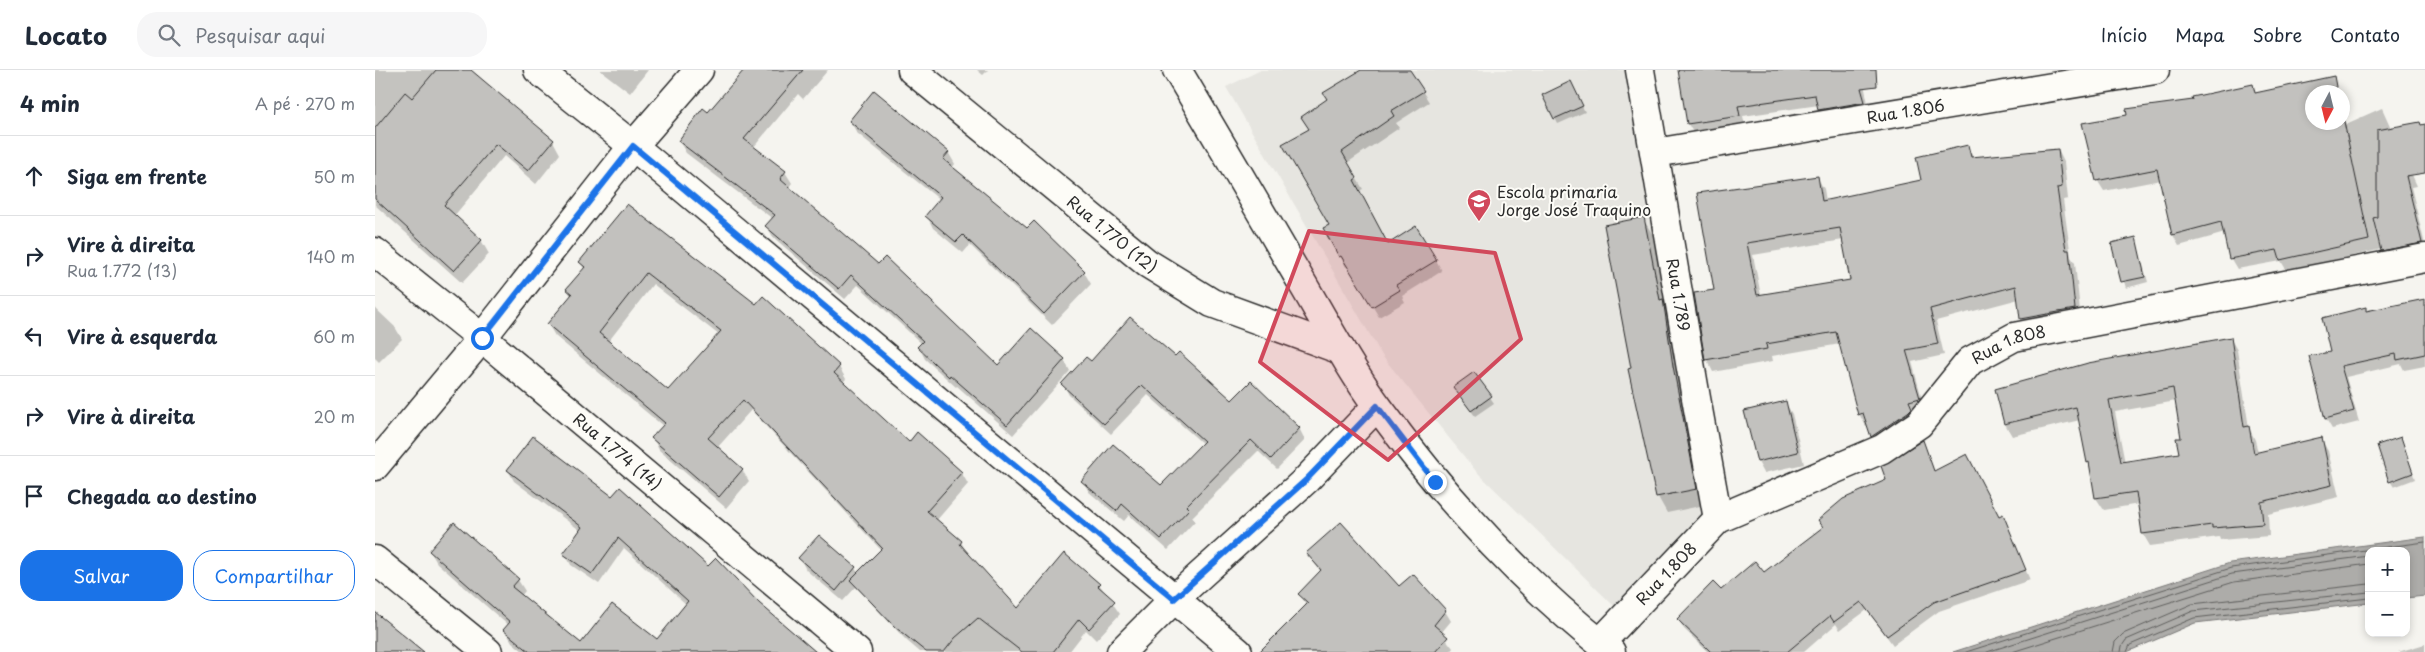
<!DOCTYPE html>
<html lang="pt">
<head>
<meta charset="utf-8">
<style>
	body { margin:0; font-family:"Playpen Sans",sans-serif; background:#f6f6f7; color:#1f2937 }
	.controls { position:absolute; right:15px; bottom:15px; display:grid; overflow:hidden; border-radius:10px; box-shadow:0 2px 8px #0003 }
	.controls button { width:45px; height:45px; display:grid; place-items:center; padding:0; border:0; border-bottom:1px solid #e0e1e3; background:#fff; color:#1f2937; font:25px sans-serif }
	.compass { position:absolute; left:1930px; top:15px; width:45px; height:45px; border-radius:50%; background:#fff; box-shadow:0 2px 8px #0003; rotate:187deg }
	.stop { position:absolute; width:15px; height:15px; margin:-11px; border:4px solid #1a73e8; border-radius:50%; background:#fff }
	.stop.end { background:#1a73e8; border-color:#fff; box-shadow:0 1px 5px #0008 }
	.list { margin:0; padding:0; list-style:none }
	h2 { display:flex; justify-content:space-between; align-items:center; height:65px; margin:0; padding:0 20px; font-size:21px }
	h2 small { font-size:16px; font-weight:400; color:#747a83 }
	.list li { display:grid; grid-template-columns:32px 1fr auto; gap:15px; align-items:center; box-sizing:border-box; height:80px; padding:0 20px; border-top:1px solid #e0e1e3 }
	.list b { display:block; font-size:19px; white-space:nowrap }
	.list p { margin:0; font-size:16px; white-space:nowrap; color:#747a83 }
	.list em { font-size:16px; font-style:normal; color:#747a83 }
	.actions { display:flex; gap:10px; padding:15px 20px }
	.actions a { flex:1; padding:11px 0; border:1px solid #1a73e8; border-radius:20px; text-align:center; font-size:18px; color:#1a73e8 }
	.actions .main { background:#1a73e8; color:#fff }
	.icon { flex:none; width:28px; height:28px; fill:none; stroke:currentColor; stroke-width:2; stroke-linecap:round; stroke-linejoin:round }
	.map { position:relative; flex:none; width:2050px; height:582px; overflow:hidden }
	header { display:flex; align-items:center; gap:30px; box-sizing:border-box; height:70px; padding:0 25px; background:#fff; border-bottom:1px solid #e0e1e3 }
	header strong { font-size:24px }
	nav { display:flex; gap:28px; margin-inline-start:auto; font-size:18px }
	.search { width:350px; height:45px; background:#f6f6f7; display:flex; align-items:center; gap:12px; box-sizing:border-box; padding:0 18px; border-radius:20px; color:#747a83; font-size:19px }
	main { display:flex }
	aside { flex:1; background:#fff }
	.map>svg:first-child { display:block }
	.built { fill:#e6e5e0 }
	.water { fill:#adaca9; stroke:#797877 }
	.shadow { fill:#0003; fill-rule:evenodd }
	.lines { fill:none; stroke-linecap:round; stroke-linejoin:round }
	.shore { stroke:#5f5f5d; stroke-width:1 }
	.building { fill:#c2c1be; stroke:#2b2b2b; fill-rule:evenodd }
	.minor-casing { stroke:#2b2b2b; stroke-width:31 }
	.tertiary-casing { stroke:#2b2b2b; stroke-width:31 }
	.minor { stroke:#fdfcf7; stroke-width:28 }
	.tertiary { stroke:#fdfcf7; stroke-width:28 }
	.route { stroke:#1a73e8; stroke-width:6 }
	.marked { fill:#d1495b; fill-opacity:0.2; stroke:#d1495b; stroke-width:4; stroke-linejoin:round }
	.labels { text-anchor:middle; stroke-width:4; stroke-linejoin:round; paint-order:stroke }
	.street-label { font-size:16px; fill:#2b2b2b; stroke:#fdfcf7 }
	.poi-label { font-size:16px; fill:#2b2b2b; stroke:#fdfcf7; text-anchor:start }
</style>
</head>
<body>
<header>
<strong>Locato</strong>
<div class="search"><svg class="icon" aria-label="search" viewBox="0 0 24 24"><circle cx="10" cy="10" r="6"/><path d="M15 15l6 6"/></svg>Pesquisar aqui</div>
<nav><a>Início</a><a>Mapa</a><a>Sobre</a><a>Contato</a></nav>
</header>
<main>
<aside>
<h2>4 min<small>A pé · 270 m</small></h2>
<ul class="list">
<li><svg class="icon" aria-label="ahead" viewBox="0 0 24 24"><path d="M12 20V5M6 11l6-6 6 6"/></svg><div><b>Siga em frente</b></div><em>50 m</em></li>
<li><svg class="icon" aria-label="right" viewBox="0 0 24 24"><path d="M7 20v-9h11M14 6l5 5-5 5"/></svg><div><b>Vire à direita</b><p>Rua 1.772 (13)</p></div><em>140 m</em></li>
<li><svg class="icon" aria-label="left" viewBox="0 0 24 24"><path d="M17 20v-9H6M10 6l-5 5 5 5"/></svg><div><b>Vire à esquerda</b></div><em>60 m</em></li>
<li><svg class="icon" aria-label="right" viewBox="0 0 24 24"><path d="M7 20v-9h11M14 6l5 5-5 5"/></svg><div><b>Vire à direita</b></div><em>20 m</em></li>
<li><svg class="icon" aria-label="arrive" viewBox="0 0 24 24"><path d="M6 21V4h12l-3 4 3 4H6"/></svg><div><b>Chegada ao destino</b></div></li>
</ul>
<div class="actions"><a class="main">Salvar</a><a>Compartilhar</a></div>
</aside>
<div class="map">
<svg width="2050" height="582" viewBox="0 0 2050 582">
	<rect width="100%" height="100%" fill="#f5f4ef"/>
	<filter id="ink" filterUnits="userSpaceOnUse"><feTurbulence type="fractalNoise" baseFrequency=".02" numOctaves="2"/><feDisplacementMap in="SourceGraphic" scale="10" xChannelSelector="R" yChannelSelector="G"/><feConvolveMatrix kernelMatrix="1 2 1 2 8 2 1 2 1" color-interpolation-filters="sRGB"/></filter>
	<g filter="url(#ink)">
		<path class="built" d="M886 0H1251L1330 442 1239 536 1101 401 1008 287 851 17Z"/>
		<path class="water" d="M2050 467V526L2031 528V481H1994V533L1820 553 1752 582H1578L1855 493Z"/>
		<path class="shadow" d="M0 0H94L178 71 185 84 161 114 129 86 79 146 106 170 114 184 87 213 0 135Z
			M225 0H273L255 23Z
			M371 0H453L428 29 423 24 378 78 410 102 417 113 413 118 623 297 689 290 695 301 638 365 582 316 581 317 550 289 544 277 547 274 483 215 470 229 398 167 392 156 398 149 311 83 304 71 334 44Z
			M602 0H613L608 5Z
			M989 0H1034L1054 32 1021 53 1024 58 972 93 988 119 984 121 1013 175 1061 190 1067 201 1027 226 1030 232 1004 247 973 196 971 197 965 186 935 60 953 30Z
			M1304 0H1486L1495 43 1450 50 1444 35 1368 46 1370 56 1319 64 1313 54Z
			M1877 16 1900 59 1968 52V48L1971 54 2007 38 2042 116 2036 117 2050 175 2013 191 2007 179 1912 201 1906 191 1862 199 1856 189 1850 163 1804 176 1798 165 1786 110 1729 121 1722 110 1819 31Z
			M1198 18 1210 42 1183 54 1180 48Z
			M475 51 573 82 580 94 577 98 652 160 659 153 709 202 716 214 677 255 595 175 588 183 558 158 552 146 565 130 482 63Z
			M1592 77 1599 88 1683 80 1689 92 1693 129 1688 130 1696 187 1700 193 1706 251 1653 261 1646 249 1644 229 1561 251 1569 285 1537 292 1550 340 1504 378 1494 355 1491 356 1484 344 1465 274 1397 286 1398 291 1338 302 1332 290 1320 224 1340 221 1323 124 1442 107 1449 119 1451 131 1547 111ZM1468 170 1477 211 1386 226 1378 185Z
			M253 135 381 236 388 228 464 297 471 309 467 313 534 374 586 402 593 414 561 451 586 472 593 484 643 540 724 514 745 544 721 570 711 560 694 582H545L531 570 481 517 468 531 431 500 425 488 444 466 480 498 483 503 506 480 376 340 342 378 367 400 374 411 351 438 284 380 278 368 288 356 180 266 173 254 196 226 192 219 210 200 205 192ZM278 214 344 265 293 322 233 272Z
			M1268 149 1278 165 1292 237 1297 246 1330 435 1292 443 1283 427 1255 300 1257 299Z
			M1760 168 1773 212 1751 218 1738 174Z
			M2050 230V296L2029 300 2026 294 1971 307 1984 352 1957 359 1951 349 1935 287 1957 283 1990 239 1992 242Z
			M0 238 20 257 27 269 4 292 0 288Z
			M1855 268 1862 280 1874 358 1880 370 1883 383 1946 369 1953 381 1964 427 1893 444 1894 466 1845 470 1844 467 1775 476 1768 464 1764 434 1729 440 1721 428 1705 350 1637 366 1630 354ZM1801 331 1807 369 1805 384 1750 393 1740 342ZM1874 365 1877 368 1881 389 1879 390Z
			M800 288 857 332 924 358 930 370 902 399 883 381 817 447 820 451 793 480 754 445 749 451 714 422 708 411 786 416 828 374 773 325 736 364 694 325 688 314 716 293Z
			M1099 304 1119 333 1100 346 1083 323Z
			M1410 332 1417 344 1429 394 1389 403 1383 392 1370 342Z
			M2025 369 2040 409 2019 417 2015 411Z
			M1547 372 1560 402 1624 447 1627 446 1655 510 1564 541 1518 575 1492 540 1465 560 1461 554 1429 582H1333L1309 559 1303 549 1346 522 1389 504 1512 411Z
			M133 400 333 497 383 534 435 582H287L312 535 249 478 224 514 196 495 190 484 206 461 139 411Z
			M55 481 143 510 150 521 146 526 206 575 273 582H149L137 572 130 560 134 556 62 493Z
			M932 483 1024 518 1037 505 1070 541 1076 551 1066 563 1078 578 1075 582H902L932 536 925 524 946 502Z
			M2050 574V582H2023Z"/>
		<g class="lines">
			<path class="shore" d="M1591 582 1856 498 2050 472
				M1612 582 1857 504 1994 486
				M1637 582 1859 512 1994 494
				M1738 582 1740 572 1748 564 1817 534 1994 514
				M1746 582 1747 576 1751 570 1818 541 1994 522
				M1752 582 1755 575 1819 548 1994 528"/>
		</g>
		<path class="building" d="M61 0H96L179 70 153 101 121 74 69 135 107 170 79 201 0 129V58L30 22 37 28Z
			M369 0H428L369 69 411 101 405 109 503 194 510 187 623 295 656 258 690 289 632 355 575 305 574 307 542 277 548 271 476 205 464 219 390 156 400 145 303 71 328 38 333 42Z
			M986 0H1035L1049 21 1016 41 1019 46 967 82 982 108 979 110 1013 174 1041 156 1062 190 1021 215 1025 220 997 237 966 186 964 187 948 158 954 155 907 74 934 59 926 47 952 29 948 23Z
			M1303 0H1501L1502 16 1486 18 1490 32 1443 40 1440 25 1363 36 1365 46 1312 54Z
			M1959 6 1962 22H1938V52H1968V47L1994 170 1905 190 1902 180 1854 189 1846 152 1797 165 1782 99 1721 111 1707 53 1752 45 1751 39 1818 30 1817 27 1878 14 1880 23Z
			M1196 11 1208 36 1179 49 1167 25Z
			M499 20 574 82 568 89 652 158 659 151 710 201 669 244 588 165 581 172 550 146 566 127 474 51Z
			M2045 52 2046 55 2050 54V103L2031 106 2047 173 2006 181 1998 148 2002 147V60Z
			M1593 75 1596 87 1683 79 1687 117 1682 118 1691 180H1694L1700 239 1645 249 1641 216 1555 239 1563 274 1531 280 1545 328 1534 331 1537 338 1533 342 1496 367 1488 343 1483 345 1461 262 1391 274 1392 279 1330 290 1319 223 1339 220 1322 123 1443 106 1447 131 1546 110 1541 87ZM1465 158 1475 210 1382 225 1372 173Z
			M252 134 381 234 388 226 465 296 459 303 534 372 542 362 587 402 552 441 587 471 585 474 643 538 689 483 725 514 723 516 740 531 714 559 704 549 678 582H647L603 548 580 568 569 582H551L520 557 475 510 507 478 368 330 333 368 368 399 344 427 276 368 290 353 172 254 197 224 191 219 210 197 204 192ZM271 203 346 261 293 320 224 263Z
			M1269 147 1285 230 1288 229 1298 296 1322 419 1281 427 1253 299 1256 298 1229 155Z
			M1761 167 1770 207 1746 212 1736 173Z
			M2050 229V284L2022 290 2021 284 1966 296 1979 341 1950 349 1934 286 1955 282 1947 248 1991 237V241Z
			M755 247 800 286 804 282 857 330 876 311 925 358 896 389 876 370 811 436 814 439 786 469 747 434 742 441 706 411 738 374 786 415 829 371 767 315 729 354 686 314 711 287 716 291Z
			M1856 267 1869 357 1874 356 1879 383 1947 367 1957 415 1886 432 1888 454 1837 458V455L1767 464 1761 422 1720 428 1714 392 1712 393 1701 337 1629 354 1620 319 1713 293ZM1798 318 1806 368H1801L1804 383 1746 392 1734 330Z
			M1099 302 1117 326 1096 341 1078 317Z
			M1411 331 1423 382 1382 392 1369 341Z
			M158 366 237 426 245 417 333 496 341 488 384 533 441 582H155L128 560 135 552 54 481 79 452 144 509 137 517 206 573 237 534 282 569 313 531 243 468 217 504 188 484 207 457 132 400Z
			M2026 367 2038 403 2014 412 2002 375Z
			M1548 370 1559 401 1592 384 1624 446 1628 444 1651 500 1559 532 1512 566 1486 532 1459 552 1455 546 1412 582H1336L1302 549 1338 512 1346 520 1380 491 1389 502 1448 457 1443 450 1468 429 1511 410 1506 396Z
			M966 452 1024 516 1038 504 1071 540 1059 555 1073 567 1060 582H884L933 533 923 524 946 500 931 483Z
			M444 465 481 497 461 521 423 488Z
			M0 542 49 582H0Z"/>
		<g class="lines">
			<g class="minor-casing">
				<g id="minor">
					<path d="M163 0 258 76 863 582"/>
					<path id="s1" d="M537 0 772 193 837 233 966 280"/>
					<path id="s2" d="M1265 0 1321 328 1343 449"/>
					<path id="s3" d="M1280 83 1780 0"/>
					<path id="s4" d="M0 182 107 268 482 582"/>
					<path d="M0 396 107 268 258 76 324 0"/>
					<path d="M0 490 113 582"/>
					<path id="s5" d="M1225 573 1343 449 1507 379 1544 354 1595 291 1639 267 2050 188"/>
					<path d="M746 582 799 529 931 410 1002 336"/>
				</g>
			</g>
			<g class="tertiary-casing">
				<path id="tertiary" d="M802 0C844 70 885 141 926 211 951 253 974 298 1003 337 1070 428 1147 512 1236 582"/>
			</g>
			<use href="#minor" class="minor"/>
			<use href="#tertiary" class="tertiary"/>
		</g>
	</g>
	<g class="lines" filter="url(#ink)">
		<path class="route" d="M107 268 258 76 799 529 931 410 1002 336 1060 412"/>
	</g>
	<path class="marked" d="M934 161 1120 183 1146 269 1013 390 885 292Z"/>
	<defs>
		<g id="school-pin" transform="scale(1.25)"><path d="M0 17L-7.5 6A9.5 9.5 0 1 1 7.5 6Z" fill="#d1495b" stroke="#fdfcf7"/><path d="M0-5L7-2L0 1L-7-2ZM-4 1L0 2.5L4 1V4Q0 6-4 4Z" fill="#fff"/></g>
	</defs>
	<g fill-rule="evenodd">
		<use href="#school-pin" x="1104" y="131"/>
	</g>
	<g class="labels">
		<g class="street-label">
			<text dy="6" stroke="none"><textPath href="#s3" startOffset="254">Rua 1.806</textPath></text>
			<text dy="6" stroke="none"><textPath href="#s1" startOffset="259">Rua 1.770 (12)</textPath></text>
			<text dy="6" stroke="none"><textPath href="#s2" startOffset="228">Rua 1.789</textPath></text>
			<text dy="6" stroke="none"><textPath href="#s5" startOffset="518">Rua 1.808</textPath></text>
			<text dy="6" stroke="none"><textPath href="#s4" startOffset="314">Rua 1.774 (14)</textPath></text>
			<text dy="6" stroke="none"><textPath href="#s5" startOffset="96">Rua 1.808</textPath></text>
		</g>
		<g class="poi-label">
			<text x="1122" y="128">Escola primaria<tspan x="1122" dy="18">Jorge José Traquino</tspan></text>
		</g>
	</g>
</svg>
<div class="controls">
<button>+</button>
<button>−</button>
</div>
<svg class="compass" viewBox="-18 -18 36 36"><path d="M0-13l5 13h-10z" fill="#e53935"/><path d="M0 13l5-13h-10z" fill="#747a83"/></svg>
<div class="stop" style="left:107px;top:268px"></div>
<div class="stop end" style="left:1060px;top:412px"></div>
</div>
</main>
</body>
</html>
